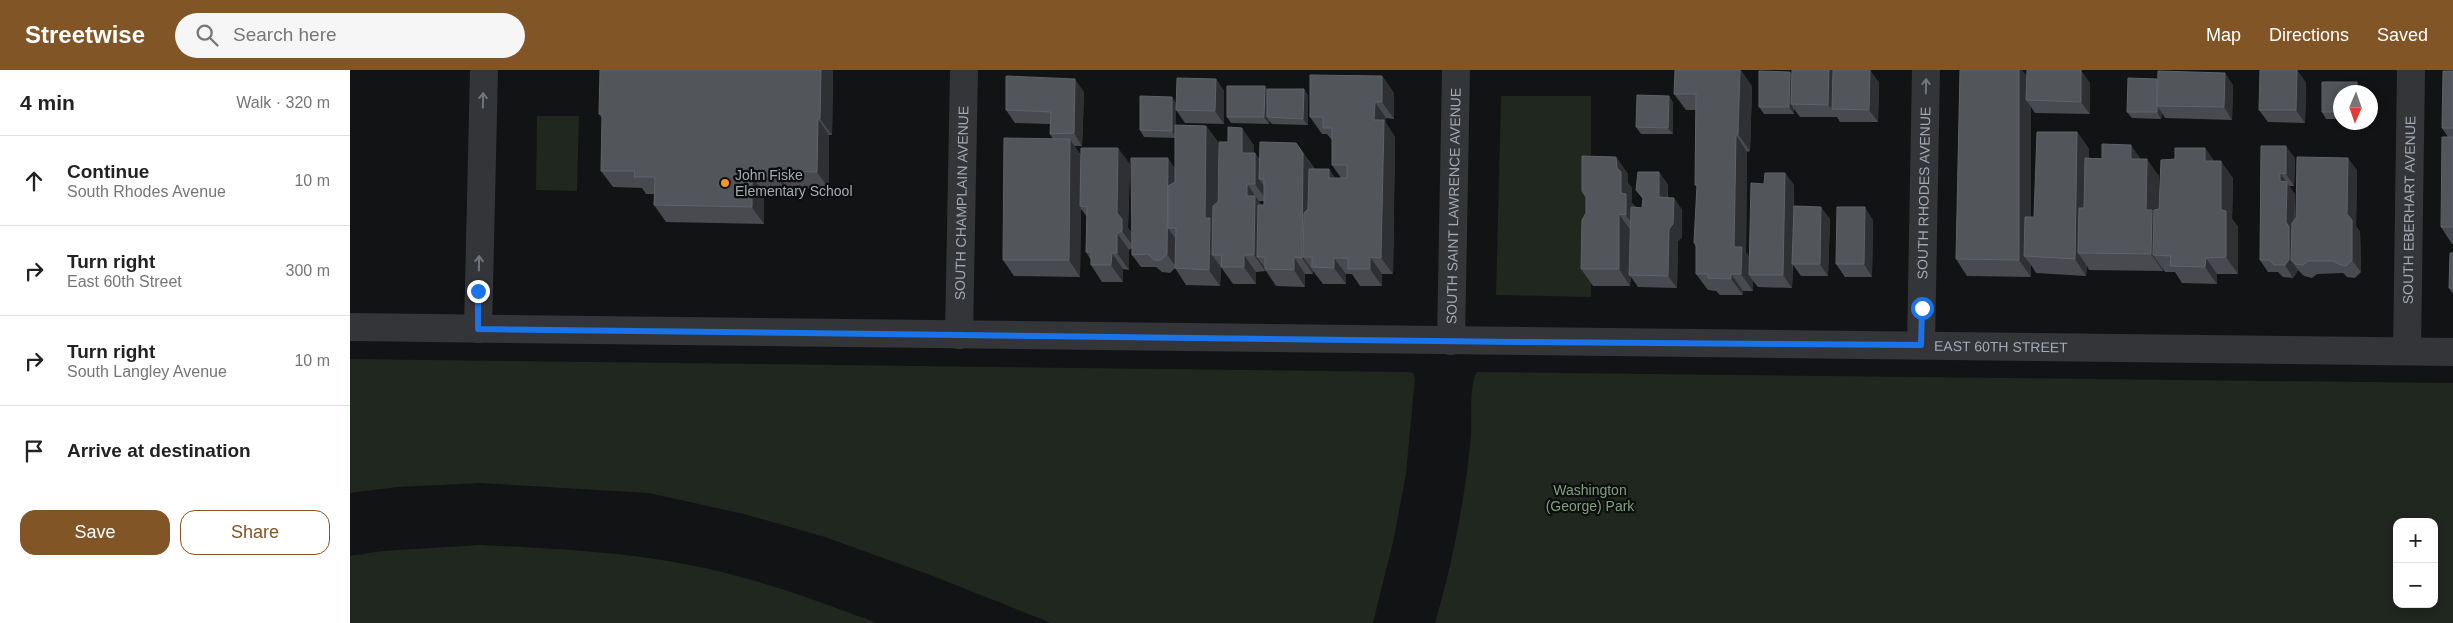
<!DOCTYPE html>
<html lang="en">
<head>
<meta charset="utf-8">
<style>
	body { margin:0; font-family:Arial,sans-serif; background:#f6f6f6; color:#222 }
	.controls { position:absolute; right:15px; bottom:15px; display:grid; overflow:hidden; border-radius:10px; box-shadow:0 2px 8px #0003 }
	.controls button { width:45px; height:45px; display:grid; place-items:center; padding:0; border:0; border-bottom:1px solid #e0e0e0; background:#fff; color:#222; font:25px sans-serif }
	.compass { position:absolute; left:1983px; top:15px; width:45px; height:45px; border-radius:50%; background:#fff; box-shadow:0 2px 8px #0003; rotate:182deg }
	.stop { position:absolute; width:15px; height:15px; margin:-11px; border:4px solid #1a73e8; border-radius:50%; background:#fff }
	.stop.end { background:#1a73e8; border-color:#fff; box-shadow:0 1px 5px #0008 }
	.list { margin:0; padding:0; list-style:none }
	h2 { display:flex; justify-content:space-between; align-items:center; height:65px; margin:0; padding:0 20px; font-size:21px }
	h2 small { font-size:16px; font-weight:400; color:#767676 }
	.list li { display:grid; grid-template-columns:32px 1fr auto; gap:15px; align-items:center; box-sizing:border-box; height:90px; padding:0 20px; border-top:1px solid #e0e0e0 }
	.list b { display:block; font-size:19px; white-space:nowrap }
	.list p { margin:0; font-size:16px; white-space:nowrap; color:#767676 }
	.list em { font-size:16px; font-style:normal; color:#767676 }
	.actions { display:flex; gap:10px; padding:15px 20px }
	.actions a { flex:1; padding:11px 0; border:1px solid #815525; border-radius:15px; text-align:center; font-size:18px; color:#815525 }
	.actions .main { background:#815525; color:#fff }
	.icon { flex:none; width:28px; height:28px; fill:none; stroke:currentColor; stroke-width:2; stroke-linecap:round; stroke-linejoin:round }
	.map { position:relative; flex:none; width:2103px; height:553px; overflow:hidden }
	header { display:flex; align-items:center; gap:30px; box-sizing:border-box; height:70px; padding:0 25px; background:#815525; color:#fff }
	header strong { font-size:24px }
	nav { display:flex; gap:28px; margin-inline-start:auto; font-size:18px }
	.search { width:350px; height:45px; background:#f6f6f6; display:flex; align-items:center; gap:12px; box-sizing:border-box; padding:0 18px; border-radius:28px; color:#767676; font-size:19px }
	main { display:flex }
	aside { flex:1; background:#fff }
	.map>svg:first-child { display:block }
	.green { fill:#1f271f; fill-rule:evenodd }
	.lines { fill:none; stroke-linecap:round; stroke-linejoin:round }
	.minor { stroke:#333539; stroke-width:28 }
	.tertiary { stroke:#333539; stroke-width:28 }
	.wall { fill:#484a4f; fill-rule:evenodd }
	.shaded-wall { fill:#2e3033 }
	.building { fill:#52555a; stroke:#5f6268 }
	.oneway { stroke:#71767d }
	.route { stroke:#1a73e8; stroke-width:6 }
	.poi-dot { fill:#f59429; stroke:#0e0e0f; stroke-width:2 }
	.labels { text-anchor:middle; stroke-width:4.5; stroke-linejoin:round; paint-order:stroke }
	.poi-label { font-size:14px; fill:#a4abb5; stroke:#0e0e0f; text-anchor:start }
	.street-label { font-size:14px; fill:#a4abb5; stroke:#0e0e0f }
	.park-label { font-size:14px; fill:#7da17a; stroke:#0e0e0f }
</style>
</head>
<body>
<header>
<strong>Streetwise</strong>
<div class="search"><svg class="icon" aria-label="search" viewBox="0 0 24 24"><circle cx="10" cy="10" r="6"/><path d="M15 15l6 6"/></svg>Search here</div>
<nav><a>Map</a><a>Directions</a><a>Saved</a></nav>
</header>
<main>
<aside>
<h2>4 min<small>Walk · 320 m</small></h2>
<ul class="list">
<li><svg class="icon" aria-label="ahead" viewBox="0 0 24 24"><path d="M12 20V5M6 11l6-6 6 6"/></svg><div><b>Continue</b><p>South Rhodes Avenue</p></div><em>10 m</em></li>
<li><svg class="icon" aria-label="right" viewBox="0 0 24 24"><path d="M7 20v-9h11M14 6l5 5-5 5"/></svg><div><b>Turn right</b><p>East 60th Street</p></div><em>300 m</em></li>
<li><svg class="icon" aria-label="right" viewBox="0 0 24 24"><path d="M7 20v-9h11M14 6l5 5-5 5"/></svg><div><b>Turn right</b><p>South Langley Avenue</p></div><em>10 m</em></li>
<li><svg class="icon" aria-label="arrive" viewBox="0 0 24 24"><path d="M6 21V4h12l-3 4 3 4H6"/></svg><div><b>Arrive at destination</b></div></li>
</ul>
<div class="actions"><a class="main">Save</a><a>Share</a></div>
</aside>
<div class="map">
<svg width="2103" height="553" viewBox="0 0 2103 553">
	<rect width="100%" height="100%" fill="#121314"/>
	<path class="green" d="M1151 26H1241V227L1146 225Z
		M187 46H229L227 121 186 120Z
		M0 289 1058 302 1063 303 1065 308 1056 404 1044 468 1023 553H701L583 506 475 467 394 444 299 423 130 413 48 417 0 423Z
		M1127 302 2103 313V553H1085C1103 491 1115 429 1121 365 1122 350 1119 312 1127 302ZM2047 452H2084V534H2047Z
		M130 475C216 479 303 483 387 506 434 518 481 536 527 553H0V486L32 481Z"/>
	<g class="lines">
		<g class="minor">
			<path d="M128 259 134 0"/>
			<path id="s1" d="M609 265 614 0"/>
			<path id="s2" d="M1101 271 1106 0"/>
			<path id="s3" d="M1571 275 1576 0"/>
			<path id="s4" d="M2057 281 2061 0"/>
		</g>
		<path class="tertiary" id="s5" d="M0 257 2103 282"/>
	</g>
	<path class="wall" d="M483 0 482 65H479V119L437 118 438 123H414V154L316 152 304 135V124H296L292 118 263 117 251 101 252 48 249 44Z
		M1610 0H1672L1677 7 1740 13V44L1685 43 1681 37V147H1684L1727 62 1739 79V88L1791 89 1809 106 1808 140 1809 139 1825 89 1855 78 1864 91 1883 108 1882 149 1888 157V204H1867V214L1832 213 1825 202H1815L1813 199V201L1739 200 1737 196 1736 206 1686 203 1681 195V207L1617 206 1606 189Z
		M1947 0 1956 13 1955 53 1918 52 1909 40Z
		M2103 1V174H2102L2091 157 2098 67 2092 58Z
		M1442 4 1529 12 1528 52H1490L1487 47H1450L1444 39V44H1414L1409 37Z
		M1032 6 1044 23V49L1036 48V53L1045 67 1043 204H1032V216H1010L1002 204H996V214H973L963 201V204H955V217L926 216 916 201 906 202V214H883L871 197 870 216 836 215 825 198 820 203 812 202 806 197H791L782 185V178L779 180V200L773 199V212H752L741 195V190L736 182 737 147 731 139 730 207 664 206 653 190 703 69 700 64V54L665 53 656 40 734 22 732 76H724L731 85 780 94 778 158 782 163 825 98V68L794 67 790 60 826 33 866 9 874 21V54L835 53 826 40V55L856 56 868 72 867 132 904 75V83H905L909 89 946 73 965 99H979L985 108H991L982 95V70L977 64H972L960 47ZM909 131H914V135H911Z
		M1972 12H2007L2011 19V22H1990V49H1976L1972 42Z
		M1883 15 1882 50 1815 48 1812 43 1811 49 1782 48 1777 42Z
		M1402 16 1400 81 1397 82 1396 182 1399 188 1414 114 1435 103 1444 115V136L1480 149 1478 206H1451L1443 195 1442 218 1408 217 1403 211V221H1393V225H1370L1366 221 1358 220 1346 204V177L1344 173 1347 117 1345 115 1346 40H1336L1324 24Z
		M954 19 958 26V55L922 54 919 51V54L881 53 877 47 917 20Z
		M1323 32V64H1291L1286 57Z
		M1911 76 1945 88 1944 116H1939L1945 124V150L2007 100 2006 156 2010 162 2011 202 2005 208 1997 207 1993 203 1967 204 1962 208 1954 206 1948 200 1947 202 1943 208 1933 207 1928 202H1918L1910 190Z
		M1266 87 1278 104V113L1282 118V133L1286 137 1292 138 1293 129 1286 120 1309 102 1318 115V128H1324L1332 140V167L1328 171 1327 218 1288 217 1281 207 1280 216H1243L1231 199Z
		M1523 150 1522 207H1495L1486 194Z
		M2103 183V224L2099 218Z"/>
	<path class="shaded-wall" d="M471 0H483L482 65 470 49Z
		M1390 0H1391L1402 16 1400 81 1388 64Z
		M1479 0H1483L1482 39 1478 35Z
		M1520 0 1529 12 1528 52 1519 40Z
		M1669 0H1672L1681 13 1676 30 1681 37V187L1674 186 1681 195V207L1669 190Z
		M1731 0 1740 13V44L1731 32Z
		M1947 0 1956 13 1955 53 1946 40Z
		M1440 2 1445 8 1441 34 1444 39V44L1439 37Z
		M1875 3 1883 15 1882 50 1874 37Z
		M1032 6 1044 23V49L1032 32Z
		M725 9 734 22 732 76 724 63Z
		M866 9 874 21V54L865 41Z
		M2007 12 2011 19V22H2006Z
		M915 16 920 23 917 47 919 51V54L914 47Z
		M954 19 958 26V55L953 49Z
		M1319 26 1323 32V64L1318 58Z
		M822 27 826 33V68L822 61Z
		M1025 32 1036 48V53L1045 67 1043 204 1031 188 1024 50Z
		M1807 36 1812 43 1811 49 1807 42Z
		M468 49 479 65V119L467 102Z
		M856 56 868 72 867 157 862 185 871 197 870 216 859 200 855 148Z
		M892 58 904 75V100L892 83Z
		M1727 62 1739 79 1737 183H1728L1737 196 1736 206 1725 189Z
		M1386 65 1397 82 1396 182 1404 194 1399 205 1403 211V221L1391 204 1384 177Z
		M720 69 731 86 730 136 731 139 730 207 719 190Z
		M1781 75 1793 92 1781 89Z
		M1936 76 1945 88 1944 116 1936 104Z
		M768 78 780 94 778 158 784 166V177L772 161 767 143Z
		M1855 78 1867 95 1855 91Z
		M905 83 917 100 914 109H909L917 120V131L905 114Z
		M953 83 965 100 962 187H953L963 201V204L952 188Z
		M1266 87 1278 104V113L1282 118V133L1288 140 1287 161 1276 145 1271 123 1267 98Z
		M818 88 827 101 826 158H818L826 169V197L817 184Z
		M1998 88 2007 100 2006 156 2010 162 2011 202 2002 190 1997 144Z
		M1797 89 1809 106 1808 148 1803 185 1813 199V201L1801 184 1796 140Z
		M1871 91 1883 108 1882 149 1888 157V204L1876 187 1871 140Z
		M979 99 990 116 979 108Z
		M426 101 437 118 438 123 426 106Z
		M1309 102 1318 115 1317 140 1309 127Z
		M1435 103 1444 115 1442 218 1433 205Z
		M1930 103 1945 124 1944 165 1936 152 1930 111Z
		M402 106 414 123V154L402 137Z
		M897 114 917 143 915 187H907L916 199H915L916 202 904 185 897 126Z
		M1324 128 1332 140V167L1328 171 1327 218 1318 206 1319 159Z
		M1471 137 1480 149 1478 206 1470 194Z
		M1515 137 1523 150 1522 207 1514 194Z
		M1269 144 1281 161 1279 205 1281 207 1280 216 1269 199Z
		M1939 157 1948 170 1941 190 1948 200 1947 202 1943 208 1935 195Z
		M767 163 779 180V200L767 183Z
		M762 183 773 199V212L761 195Z
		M894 185 906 202V214L894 197Z
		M944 187 955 204V217L944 200Z
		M1020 187 1032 204V216L1020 199Z
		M984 188 996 204V214L984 198Z
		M1856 188 1867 204V214L1855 197Z
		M1381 204 1393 221V225L1381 209Z"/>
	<path class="building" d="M250 0H471L470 49H468L467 102 426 101V106H402V137L304 135 305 107H284L285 101H251L252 44H249Z
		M1325 0H1390L1388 64 1386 65 1384 177H1392L1391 204H1381V209L1358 208V204H1346V173H1344L1347 115H1345L1346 24H1324Z
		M1442 0H1479L1478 35 1441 34Z
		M1483 0H1520L1519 40 1482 39Z
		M1610 0H1669V190L1606 189Z
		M1677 0H1731V32L1676 30Z
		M1910 0H1947L1946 40H1909Z
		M1409 1 1440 2 1439 37H1409Z
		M1808 1 1875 3 1874 37 1807 36Z
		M2093 1H2103V58H2092Z
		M960 5 1032 6V32H1025L1024 50H1034L1031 188 1020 187V199H998V188H984V198L962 197V187H953L954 143 958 139 959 99H979V108H997V95H982V58H973V47H960Z
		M656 6 725 9 724 63 700 64 701 42 656 40Z
		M827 8 866 9 865 41 826 40Z
		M1778 8 1807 9V42H1777Z
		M1972 12H2007L2006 22H1990V42H1972Z
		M877 16H915L914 47H877Z
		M917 19H954L953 49 917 47Z
		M1287 25 1319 26 1318 58 1286 57Z
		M790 26 822 27V61L790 60Z
		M825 55 856 56 855 148H860L859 200 825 198 826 158H818V116L825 112Z
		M878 57 892 58V83H905V114H897V126H905L904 185H894V197H871L872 185H862L863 136 868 132 869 72H878Z
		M1687 62H1727L1725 189 1674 186 1675 147H1684Z
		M2092 67H2103V157H2091Z
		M654 68 720 69 719 190H653Z
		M910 72 946 73 953 83 952 188 944 187V200L915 199V187H907L908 135H914V109H909Z
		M1752 74 1781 75V89H1797L1796 140H1802L1801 184 1728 183 1729 138H1734L1735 88 1752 89Z
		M1911 76H1936V104L1930 103V111L1937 112 1936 152 1939 157V190L1935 195H1924L1919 190H1910Z
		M731 78H768L767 143 772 149V161L767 163V183H762L761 195H741V182H736L737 137 730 136Z
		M1825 78H1855V91H1871V140L1876 141V187L1856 188 1855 197 1820 196 1821 186 1803 185 1804 140 1809 139 1811 90 1825 89Z
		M1232 86 1266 87 1267 98 1271 102V123L1276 124V145L1269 144V199H1231L1232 150 1236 143V127L1232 121Z
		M1947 87 1998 88 1997 144 2002 150V190L1996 196 1988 194 1984 191H1958L1953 195 1945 194 1941 190 1942 153 1946 148Z
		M781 88H818L817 184 811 190H804L798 184 782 185Z
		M1288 102H1309V127L1324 128 1323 154 1319 159 1318 206 1279 205 1281 137 1292 138 1293 128 1286 120Z
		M1415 103H1435L1433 205H1399L1401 113 1414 114Z
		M1444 136 1471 137 1470 194H1442Z
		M1487 137H1515L1514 194H1486Z
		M2100 183H2103V218H2099Z"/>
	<defs><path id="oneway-shaft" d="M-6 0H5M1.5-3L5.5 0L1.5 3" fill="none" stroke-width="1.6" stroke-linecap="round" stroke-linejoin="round" transform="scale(1.25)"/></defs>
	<g class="oneway">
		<use href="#oneway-shaft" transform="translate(1576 16) rotate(-89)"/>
		<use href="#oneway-shaft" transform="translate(133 30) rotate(-89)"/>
		<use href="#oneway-shaft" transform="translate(129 193) rotate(-89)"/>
	</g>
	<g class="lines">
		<path class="route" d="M128 221V259L1166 272 1571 275 1572 238"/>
	</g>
	<circle class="poi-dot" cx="375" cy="113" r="5"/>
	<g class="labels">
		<g class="poi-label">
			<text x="385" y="110">John Fiske<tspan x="385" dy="16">Elementary School</tspan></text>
		</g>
		<g class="street-label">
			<text dy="5" stroke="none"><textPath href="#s3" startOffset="152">SOUTH RHODES AVENUE</textPath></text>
			<text dy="5" stroke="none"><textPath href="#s1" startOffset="132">SOUTH CHAMPLAIN AVENUE</textPath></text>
			<text dy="5" stroke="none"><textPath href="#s2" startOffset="135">SOUTH SAINT LAWRENCE AVENUE</textPath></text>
			<text dy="5" stroke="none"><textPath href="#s4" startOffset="141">SOUTH EBERHART AVENUE</textPath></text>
			<text dy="5" stroke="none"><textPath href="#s5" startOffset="1651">EAST 60TH STREET</textPath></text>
		</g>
		<g class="park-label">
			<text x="1240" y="425">Washington<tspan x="1240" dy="16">(George) Park</tspan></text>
		</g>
	</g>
</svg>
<div class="controls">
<button>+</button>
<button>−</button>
</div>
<svg class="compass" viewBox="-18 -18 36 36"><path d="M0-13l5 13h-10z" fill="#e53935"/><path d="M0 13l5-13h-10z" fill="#767676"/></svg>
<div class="stop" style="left:1572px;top:238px"></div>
<div class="stop end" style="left:128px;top:221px"></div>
</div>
</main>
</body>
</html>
